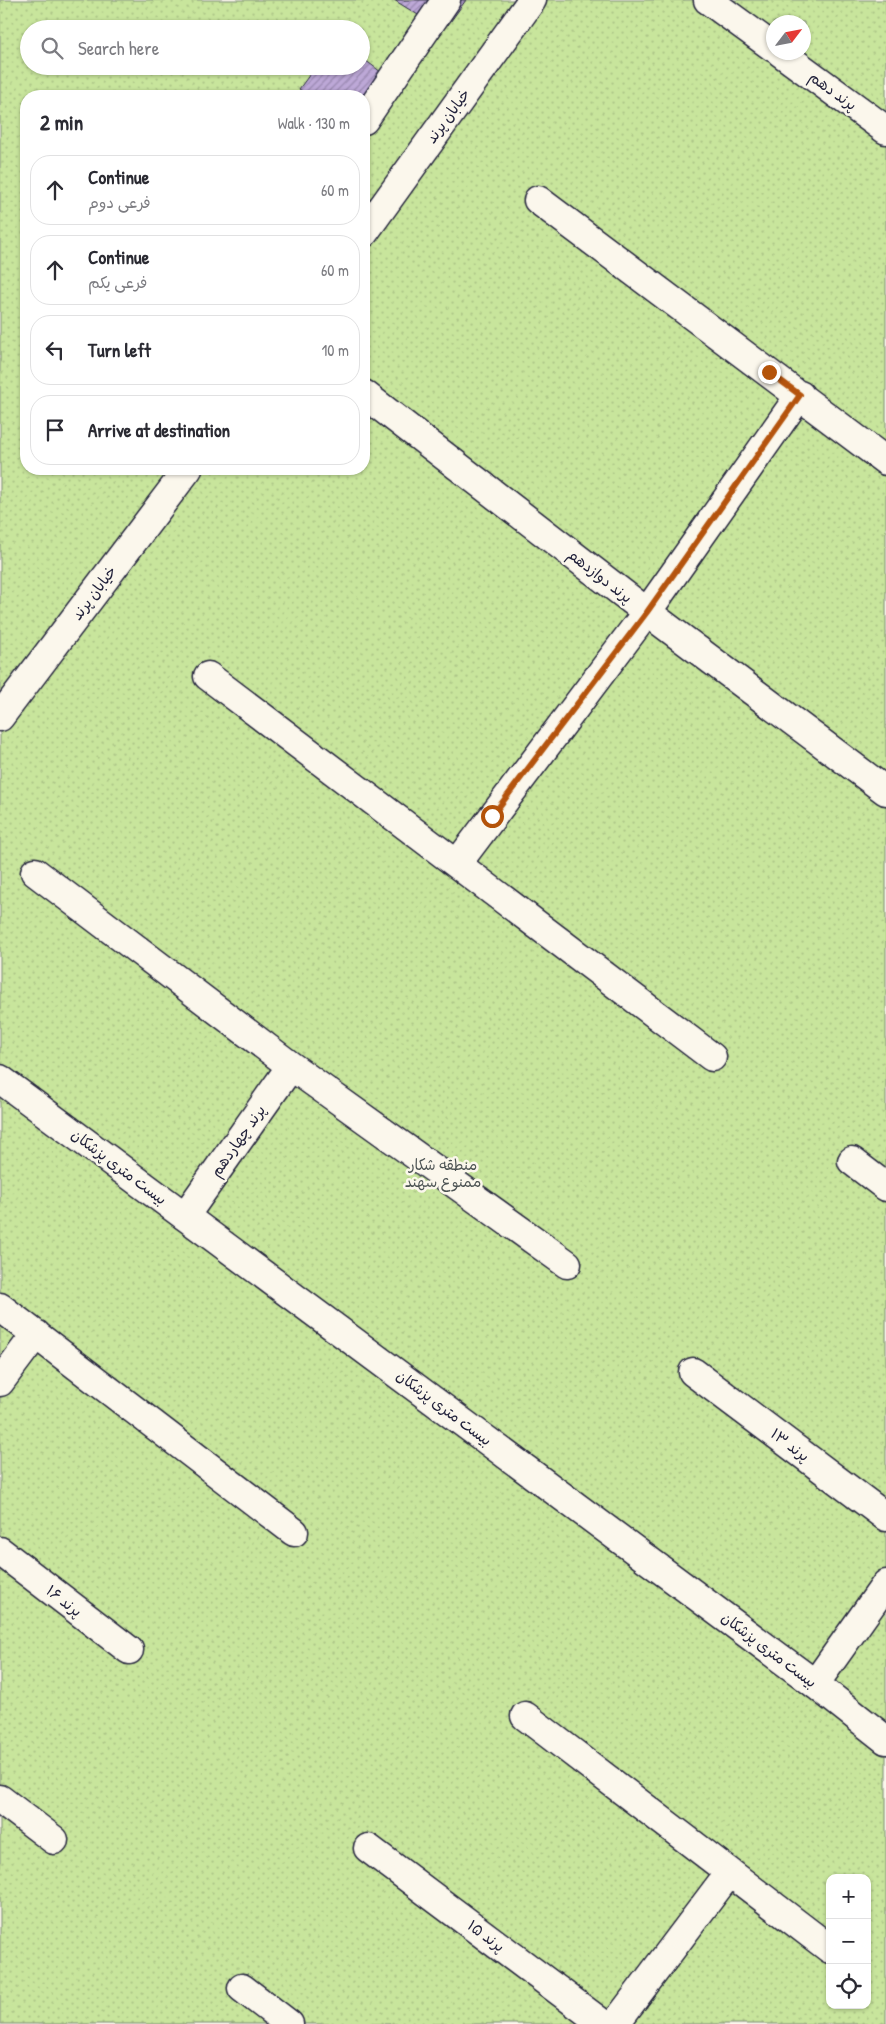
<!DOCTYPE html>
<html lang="en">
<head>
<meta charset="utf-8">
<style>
	body { margin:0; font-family:"Patrick Hand","Playpen Sans Arabic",sans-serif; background:#f7f7f7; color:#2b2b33 }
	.controls { position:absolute; right:15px; bottom:15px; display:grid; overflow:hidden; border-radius:10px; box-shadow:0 1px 4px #0004 }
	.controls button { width:45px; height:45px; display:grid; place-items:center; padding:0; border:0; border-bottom:1px solid #e1e1e2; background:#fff; color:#2b2b33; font:25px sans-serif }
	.compass { position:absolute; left:766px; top:15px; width:45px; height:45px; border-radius:50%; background:#fff; box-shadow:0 1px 4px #0004; rotate:58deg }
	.stop { position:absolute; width:15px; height:15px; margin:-11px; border:4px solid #b45309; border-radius:50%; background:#fff }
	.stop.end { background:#b45309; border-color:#fff; box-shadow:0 1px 5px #0008 }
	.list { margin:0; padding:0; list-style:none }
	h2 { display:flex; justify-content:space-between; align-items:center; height:65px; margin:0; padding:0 20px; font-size:21px }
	h2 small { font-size:16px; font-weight:400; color:#7c7c81 }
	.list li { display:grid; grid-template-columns:32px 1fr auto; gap:15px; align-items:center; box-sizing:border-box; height:70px; margin:0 10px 10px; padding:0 10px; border:1px solid #e1e1e2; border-radius:20px }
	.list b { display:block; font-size:19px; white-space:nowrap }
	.list p { margin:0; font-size:16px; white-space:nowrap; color:#7c7c81 }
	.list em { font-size:16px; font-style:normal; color:#7c7c81 }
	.icon { flex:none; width:28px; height:28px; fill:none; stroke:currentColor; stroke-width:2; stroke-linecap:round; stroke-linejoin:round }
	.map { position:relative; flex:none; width:886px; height:2024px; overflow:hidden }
	.search { position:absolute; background:#fff; box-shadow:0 1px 4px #0004; left:20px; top:20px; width:350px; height:55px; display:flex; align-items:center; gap:12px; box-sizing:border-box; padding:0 18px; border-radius:28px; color:#7c7c81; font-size:19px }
	.panel { position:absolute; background:#fff; box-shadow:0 1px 4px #0004; left:20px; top:90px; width:350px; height:385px; border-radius:20px }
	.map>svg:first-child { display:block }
	.grass { fill:url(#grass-dots); stroke:#75846c; fill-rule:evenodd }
	.building { fill:url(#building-hatch); stroke:#22223b }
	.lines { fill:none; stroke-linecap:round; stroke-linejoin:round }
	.street-casing { stroke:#22223b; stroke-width:31 }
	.secondary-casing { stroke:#22223b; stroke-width:31 }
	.street { stroke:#fbf7ec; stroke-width:28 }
	.secondary { stroke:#fbf7ec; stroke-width:28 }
	.route { stroke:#b45309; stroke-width:6 }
	.labels { text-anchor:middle; stroke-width:5; stroke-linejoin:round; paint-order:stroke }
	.street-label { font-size:15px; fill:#22223b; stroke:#fbf7ec }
	.park-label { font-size:15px; fill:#4c5353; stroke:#fbf7ec }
</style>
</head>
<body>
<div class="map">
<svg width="886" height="2024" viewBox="0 0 886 2024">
	<defs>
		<pattern id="grass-dots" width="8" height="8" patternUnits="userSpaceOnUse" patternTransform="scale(1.25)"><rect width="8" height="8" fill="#c8e59c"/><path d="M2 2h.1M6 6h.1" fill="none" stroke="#acc487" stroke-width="1.8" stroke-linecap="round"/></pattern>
		<pattern id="building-hatch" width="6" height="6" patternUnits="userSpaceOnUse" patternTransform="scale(1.25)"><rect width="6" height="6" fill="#bda8d7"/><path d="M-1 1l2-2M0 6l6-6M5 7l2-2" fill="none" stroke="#9988b0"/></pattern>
	</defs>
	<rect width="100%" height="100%" fill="#fbf7ec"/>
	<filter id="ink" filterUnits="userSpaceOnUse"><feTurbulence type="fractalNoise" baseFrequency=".02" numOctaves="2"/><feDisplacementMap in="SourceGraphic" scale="10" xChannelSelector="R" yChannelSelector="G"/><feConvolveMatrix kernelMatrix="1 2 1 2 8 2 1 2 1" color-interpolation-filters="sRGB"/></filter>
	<g filter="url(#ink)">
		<path class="grass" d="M0 0H886V2024H0ZM774 22H804V52H774ZM29 29H361V66H29ZM26 96H364V469H26ZM830 1878H867V2005H830Z"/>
		<path class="building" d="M394 0H466L448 25 438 18 431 23Z
			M361 57 401 87 364 136V96H308L299 89 316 66H361Z"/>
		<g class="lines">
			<g class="street-casing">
				<path id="street" d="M708 0 774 48
					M780 52 886 130
					M364 120 446 0
					M538 200 886 461
					M364 394 647 612 886 791
					M208 676 712 1057
					M457 864 647 612 800 395
					M35 872 291 1066 567 1264
					M852 1161 886 1187
					M185 1216 291 1066
					M0 1307 294 1532
					M693 1372 886 1517
					M0 1382 36 1334
					M0 1551 129 1650
					M815 1684 886 1584
					M525 1716 830 1949
					M0 1799 54 1840
					M368 1848 603 2024
					M242 1988 289 2024
					M615 2024 729 1873"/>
			</g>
			<g class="secondary-casing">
				<path id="secondary" d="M364 233 532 0
					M0 717 188 469
					M0 1079 815 1684 886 1740"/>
			</g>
			<use href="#street" class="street"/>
			<use href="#secondary" class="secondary"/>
		</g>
	</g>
	<g class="lines" filter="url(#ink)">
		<path class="route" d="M492 816 647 612 800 395 769 372"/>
	</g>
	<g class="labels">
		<g class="street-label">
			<text transform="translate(833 91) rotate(36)" y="5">پرند دهم</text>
			<text transform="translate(448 116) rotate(-54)" y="5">خیابان پرند</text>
			<text transform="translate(600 576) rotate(38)" y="5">پرند دوازدهم</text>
			<text transform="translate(94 593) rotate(-53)" y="5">خیابان پرند</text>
			<text transform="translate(238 1141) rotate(-55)" y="5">پرند چهاردهم</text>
			<text transform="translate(119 1167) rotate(37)" y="5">بیست متری پزشکان</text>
			<text transform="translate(444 1408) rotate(37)" y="5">بیست متری پزشکان</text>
			<text transform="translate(790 1445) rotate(37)" y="5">پرند ۱۳</text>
			<text transform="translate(64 1601) rotate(38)" y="5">پرند ۱۶</text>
			<text transform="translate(769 1650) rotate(37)" y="5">بیست متری پزشکان</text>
			<text transform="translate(486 1936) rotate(37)" y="5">پرند ۱۵</text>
		</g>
		<g class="park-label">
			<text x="443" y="1170">منطقه شکار<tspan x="443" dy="17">ممنوع سهند</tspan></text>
		</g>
	</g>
</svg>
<div class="controls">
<button>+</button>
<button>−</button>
<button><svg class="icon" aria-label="locate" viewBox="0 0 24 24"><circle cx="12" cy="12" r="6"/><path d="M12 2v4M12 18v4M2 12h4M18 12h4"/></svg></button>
</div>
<svg class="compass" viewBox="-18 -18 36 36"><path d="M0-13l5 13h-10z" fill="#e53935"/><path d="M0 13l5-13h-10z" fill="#7c7c81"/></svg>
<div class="stop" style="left:492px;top:816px"></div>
<div class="stop end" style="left:769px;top:372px"></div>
<div class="search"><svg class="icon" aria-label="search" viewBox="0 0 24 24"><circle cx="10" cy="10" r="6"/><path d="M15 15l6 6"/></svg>Search here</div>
<section class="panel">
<h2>2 min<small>Walk · 130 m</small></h2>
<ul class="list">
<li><svg class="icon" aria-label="ahead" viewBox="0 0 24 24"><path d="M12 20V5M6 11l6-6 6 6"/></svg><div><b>Continue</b><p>فرعی دوم</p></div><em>60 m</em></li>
<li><svg class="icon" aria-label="ahead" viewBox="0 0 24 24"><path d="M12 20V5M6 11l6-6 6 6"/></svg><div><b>Continue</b><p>فرعی یکم</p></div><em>60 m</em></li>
<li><svg class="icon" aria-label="left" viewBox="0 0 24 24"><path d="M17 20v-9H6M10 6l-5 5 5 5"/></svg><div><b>Turn left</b></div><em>10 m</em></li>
<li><svg class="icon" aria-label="arrive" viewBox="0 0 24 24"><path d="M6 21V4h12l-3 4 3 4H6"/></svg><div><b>Arrive at destination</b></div></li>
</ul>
</section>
</div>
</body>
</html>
